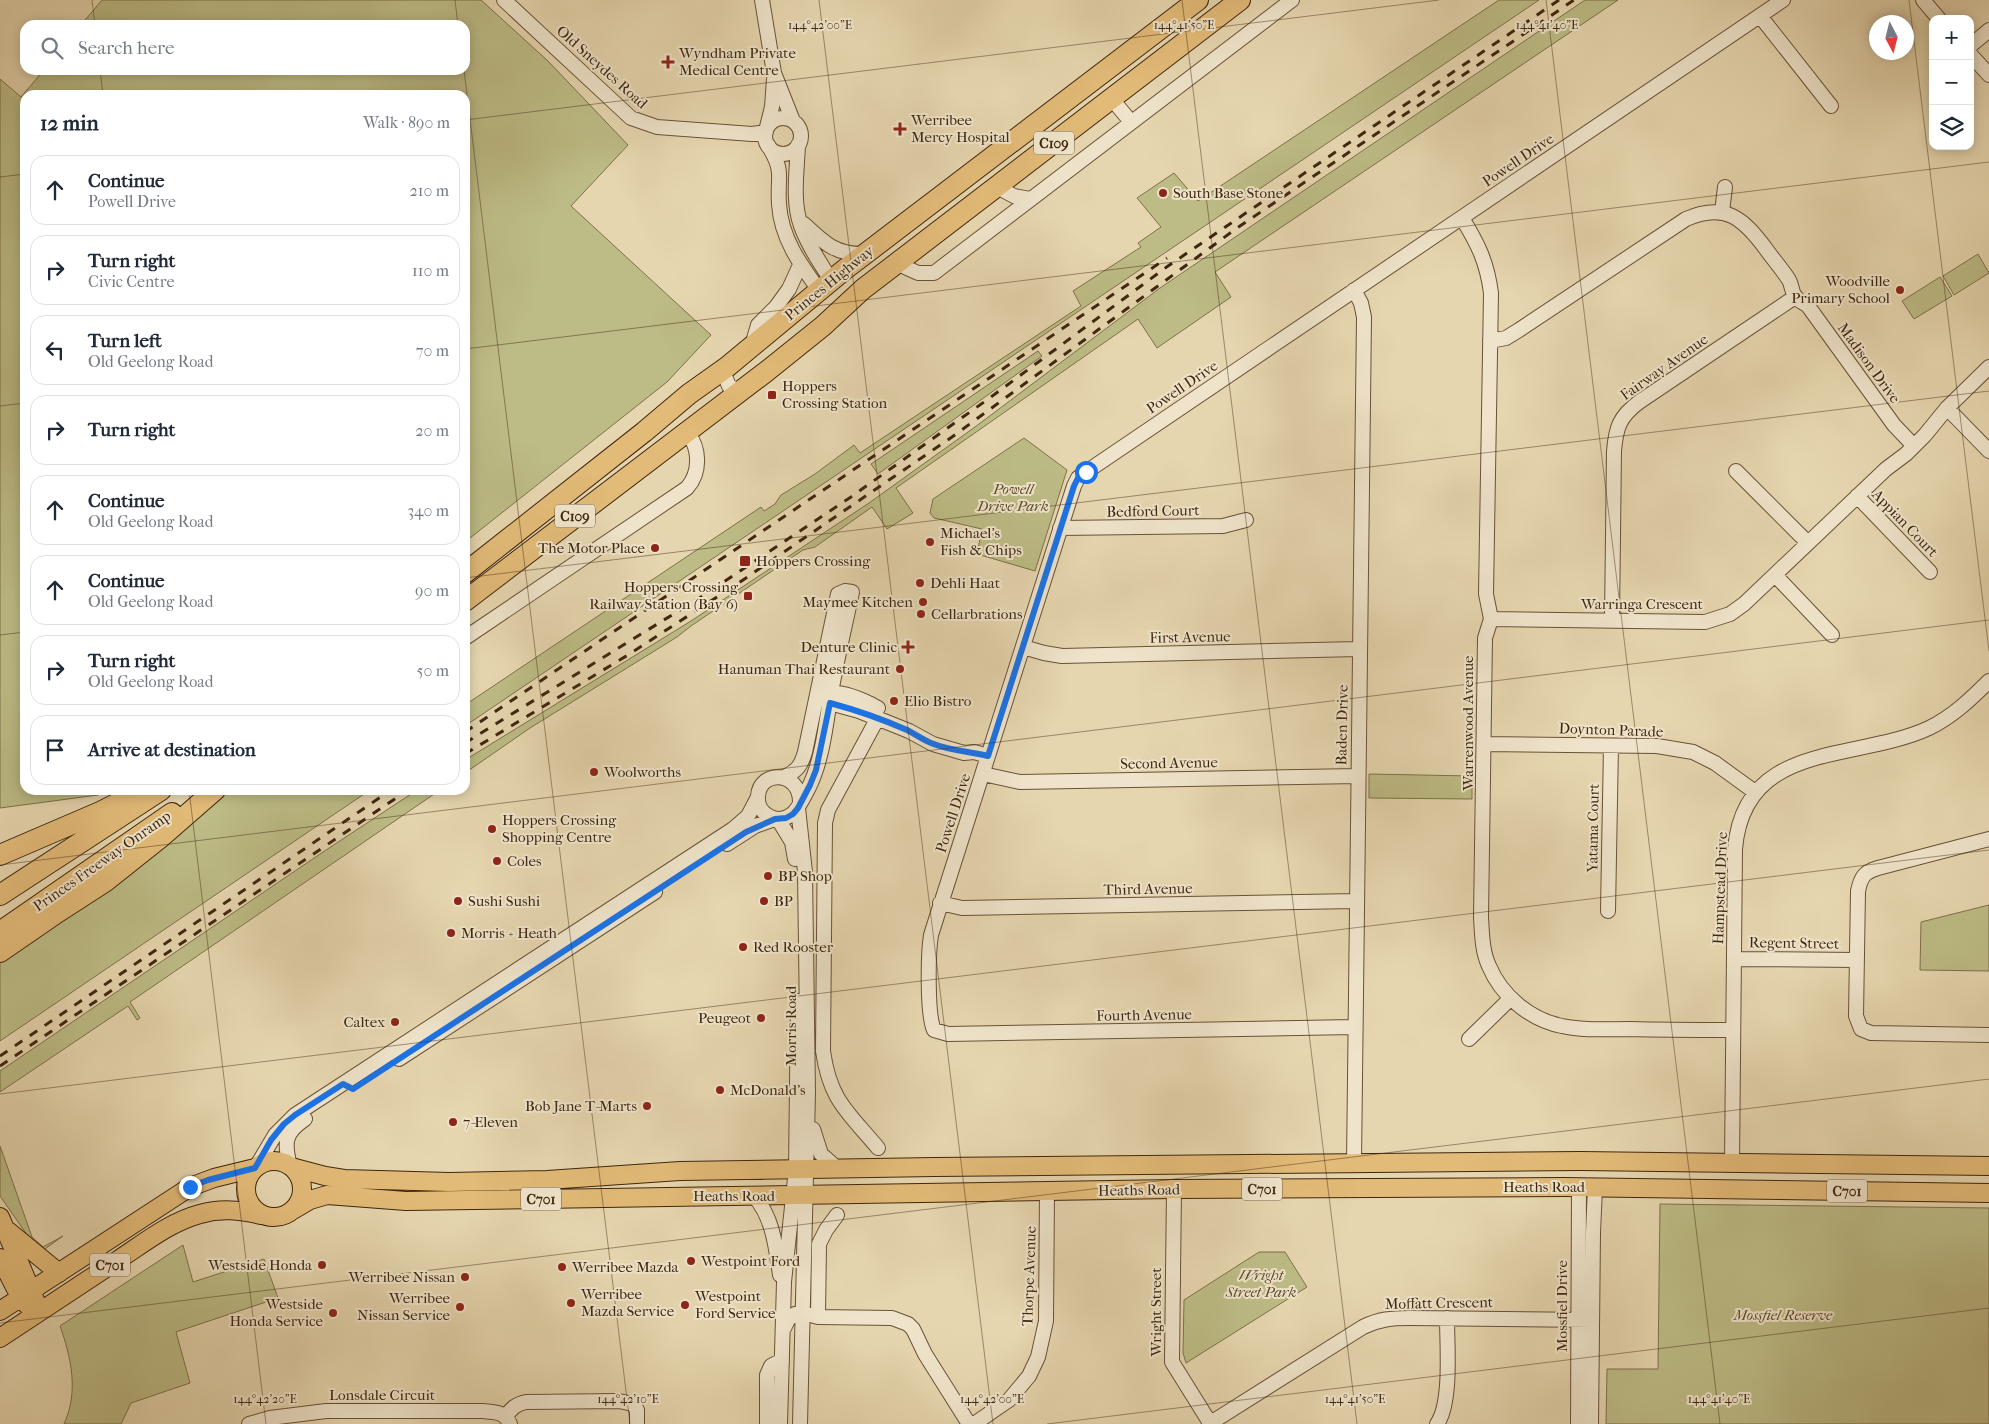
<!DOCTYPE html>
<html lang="en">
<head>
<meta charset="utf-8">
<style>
	body { margin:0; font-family:"IM FELL French Canon",serif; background:#f2f2f3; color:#1f2937 }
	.controls { position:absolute; right:15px; top:15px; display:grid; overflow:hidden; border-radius:10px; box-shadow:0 2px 12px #0003 }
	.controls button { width:45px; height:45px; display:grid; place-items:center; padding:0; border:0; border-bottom:1px solid #e0e1e3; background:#fff; color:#1f2937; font:25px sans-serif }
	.compass { position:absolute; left:1869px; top:15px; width:45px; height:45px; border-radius:50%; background:#fff; box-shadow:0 2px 12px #0003; rotate:173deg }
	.stop { position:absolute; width:15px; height:15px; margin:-11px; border:4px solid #1a73e8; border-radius:50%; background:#fff }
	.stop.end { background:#1a73e8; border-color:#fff; box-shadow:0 1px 5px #0008 }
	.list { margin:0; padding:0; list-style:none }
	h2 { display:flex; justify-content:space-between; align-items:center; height:65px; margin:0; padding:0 20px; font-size:21px }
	h2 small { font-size:16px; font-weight:400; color:#747a83 }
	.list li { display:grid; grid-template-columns:32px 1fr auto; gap:15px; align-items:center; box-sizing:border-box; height:70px; margin:0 10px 10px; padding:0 10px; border:1px solid #e0e1e3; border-radius:15px }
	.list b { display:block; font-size:19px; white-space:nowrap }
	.list p { margin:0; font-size:16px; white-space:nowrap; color:#747a83 }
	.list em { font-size:16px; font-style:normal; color:#747a83 }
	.icon { flex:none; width:28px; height:28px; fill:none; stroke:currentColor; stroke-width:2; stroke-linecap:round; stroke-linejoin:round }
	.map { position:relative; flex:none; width:1989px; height:1424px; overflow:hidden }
	.search { position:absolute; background:#fff; box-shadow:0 2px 12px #0003; left:20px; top:20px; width:450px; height:55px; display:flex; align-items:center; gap:12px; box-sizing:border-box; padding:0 18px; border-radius:15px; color:#747a83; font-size:19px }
	.panel { position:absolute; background:#fff; box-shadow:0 2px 12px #0003; left:20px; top:90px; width:450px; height:705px; border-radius:15px }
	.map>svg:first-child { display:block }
	.green { fill:#bdbc86; stroke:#7e714a }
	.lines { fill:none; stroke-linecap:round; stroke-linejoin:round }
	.minor-casing { stroke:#695237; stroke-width:16 }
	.major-casing { stroke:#3f260f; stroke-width:20 }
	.highway-casing { stroke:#3f260f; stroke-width:22 }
	.minor { stroke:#efe4cb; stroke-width:14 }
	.major { stroke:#e3bb78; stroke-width:18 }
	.highway { stroke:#e3bb78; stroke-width:20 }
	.rail { stroke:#3f260f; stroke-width:3; stroke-dasharray:9 9; stroke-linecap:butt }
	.route { stroke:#1a73e8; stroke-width:6 }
	.ticks { fill:none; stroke:#3f260f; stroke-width:1; stroke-opacity:0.45 }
	.poi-dot { fill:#8f2418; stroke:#efe4cb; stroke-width:2 }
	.labels { text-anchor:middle; stroke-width:4; stroke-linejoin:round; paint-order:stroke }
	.shield { fill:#efe4cb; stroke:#745f47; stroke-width:1 }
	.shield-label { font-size:14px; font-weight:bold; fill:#3f260f }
	.poi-label { font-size:15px; fill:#3f260f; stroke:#efe4cb; text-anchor:start }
	.street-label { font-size:15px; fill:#3f260f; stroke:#efe4cb }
	.park-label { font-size:15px; font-style:italic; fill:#5e4c2d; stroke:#efe4cb }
	.ticks-label { font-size:12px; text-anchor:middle; fill:#3f260f; stroke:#efe4cb; stroke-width:4; stroke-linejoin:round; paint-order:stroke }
</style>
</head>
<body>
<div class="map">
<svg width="1989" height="1424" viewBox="0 0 1989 1424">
	<rect width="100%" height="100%" fill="#e6d6af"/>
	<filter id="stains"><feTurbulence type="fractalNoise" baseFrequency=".004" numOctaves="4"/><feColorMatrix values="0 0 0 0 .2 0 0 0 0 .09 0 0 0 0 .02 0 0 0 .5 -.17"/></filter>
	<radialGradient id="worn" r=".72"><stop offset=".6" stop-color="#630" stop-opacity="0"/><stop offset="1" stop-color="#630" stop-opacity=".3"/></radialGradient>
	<path class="green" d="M102 0H481L548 61 628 145 571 206 711 335 667 382 465 542V95H25V790H105L98 795 0 808V79L21 97 44 70H465V25H81Z
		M1499 0H1539L465 726V705L761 507 764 511 775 504 781 495 815 474 854 445 860 453 1081 306 1073 291 1141 247 1138 243 1161 227 1137 198 1174 173 1198 201Z
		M1585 0H1618L1215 272 1231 297 1157 348 1138 319 896 488 913 513 887 529 872 507 815 547 803 550 691 626 677 637 530 728 465 773V760L691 621 869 503 975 427 1160 288Z
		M1978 254 1989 273 1954 295 1943 276Z
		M1940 277 1952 296 1914 319 1902 301Z
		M1038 351 1042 356 878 474 871 464Z
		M1024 438 1067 470 1035 571 977 554 982 529 934 518 930 513 933 499Z
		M1369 774 1472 776V799L1369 798Z
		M228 790H370L0 1041V960L183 827Z
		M417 790H440L130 1002 140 1018 137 1020 128 1006 0 1092V1071L320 854Z
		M1989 905V971L1920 970 1921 922Z
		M0 1146 32 1237 43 1247 63 1236 42 1251 30 1239 0 1196Z
		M1660 1204 1989 1208V1424H1606L1607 1369H1658Z
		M183 1245 193 1282 264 1259 278 1298 176 1332 190 1383 131 1403 121 1424H64C79 1392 71 1357 60 1326Z
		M1259 1252H1285L1307 1287 1186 1363 1183 1353 1184 1300Z"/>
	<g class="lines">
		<g class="minor-casing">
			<path id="minor" d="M504 0 631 118 657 127 752 134 766 132
				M762 0 774 73 793 121
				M1923 0 1939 19
				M1760 16 1831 106
				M1970 46 1989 30
				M1970 54 1989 75
				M1111 98 1131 122
				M765 136a18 18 0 1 1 36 0a18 18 0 1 1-36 0Z
				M767 127 772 107 774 79
				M768 145C785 173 777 175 779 204 781 238 800 264 819 290
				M798 145C797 171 792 201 801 226 808 245 820 263 831 280
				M997 187 1014 196 1030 199
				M1722 212 1725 187
				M1462 218C1478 244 1487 262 1491 293L1486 594 1491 619 1485 638 1481 917C1482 933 1482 951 1489 966 1501 995 1530 1020 1562 1026 1584 1031 1608 1029 1630 1029 1664 1030 1699 1030 1733 1030
				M804 224C824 243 836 255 865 254
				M896 263 918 273H934L1292 0
				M1354 290 1361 303 1364 317 1354 1163
				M1490 341 1506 338 1519 330 1686 219C1725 202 1743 218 1766 249 1773 259 1782 269 1789 280 1792 285 1792 294 1796 297 1798 301 1805 303 1808 306L1894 425 1914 446
				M752 346 758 325 776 307 789 289 800 265
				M724 374 729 386 740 391
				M1947 408 1989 451
				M1736 471 1808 543
				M1857 496 1930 572
				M1060 528 1223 526 1246 520
				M1775 575 1832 635
				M1491 619 1705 622 1730 614 1744 604 1886 469 1906 454 1925 435 1947 408 1989 367
				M1612 620 1614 451C1616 428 1619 417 1639 402L1795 297
				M465 638 687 488C701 472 700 448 687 432
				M1023 647 1044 653 1062 656 1359 649
				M823 693C842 690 862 699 878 708
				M822 697 830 703 859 711 909 731 933 744 964 753 974 752 988 756
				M871 704 875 723 828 810 825 823 823 1051C830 1101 848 1112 878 1148
				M1484 744 1657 746 1693 752 1715 763 1755 792
				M983 774 1020 782 1358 776
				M784 777C797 771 801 766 805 752L838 594 845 591 852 592C845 626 837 659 831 693 826 723 823 757 810 785 806 793 798 810 792 814 778 826 756 814 758 796 760 769 800 771 800 802
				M798 808 805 872 808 1093 800 1424
				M778 819 792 842 795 859
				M1989 839 1878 868C1864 872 1861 877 1858 891L1856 1016 1861 1029 1871 1033 1989 1035
				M727 844 755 826 775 819
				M940 903 962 908 1356 901
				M1608 911 1611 746
				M1734 959 1857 960
				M1354 1027 948 1034 934 1030C927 1015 928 954 931 935L1074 486 1078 478 1086 472 1783 0
				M1469 1039 1511 998
				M399 1059 655 892
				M813 1129 821 1154 838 1169
				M1732 1163 1735 849C1744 740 1856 762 1929 728 1952 717 1971 699 1989 681
				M290 1166C284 1143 284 1133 305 1119
				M256 1167 275 1135 295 1115 733 829 748 816 758 797
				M1174 1189 1172 1362 1210 1423
				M754 1196C773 1217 776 1248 780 1275
				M818 1317 819 1244 826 1230 837 1215
				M783 1330 789 1318 795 1314 803 1313 818 1317 892 1318 908 1324 913 1329 925 1354 969 1424
				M506 1416C512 1408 516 1404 526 1402L619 1401 633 1404 637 1410V1424
				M249 1424 270 1418 326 1411H483C496 1412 505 1412 510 1424
				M767 1424V1375L771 1366 782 1360
				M780 1424 784 1282 796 1169 798 1001
				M974 1424 1009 1400 1029 1376 1038 1357 1046 1321 1047 1191
				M1209 1424 1363 1327C1379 1319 1392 1318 1410 1318L1592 1320
				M1437 1424C1452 1403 1447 1345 1447 1318
				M1578 1424 1579 1187
				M1591 1424 1593 1233 1595 1188"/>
		</g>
		<g class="major-casing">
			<path id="major" d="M246 1189a28 28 0 1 1 56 0a28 28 0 1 1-56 0Z
				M291 1167 325 1176 344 1179 449 1182 547 1180 680 1171 935 1167 1580 1161 1989 1166
				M293 1210 310 1200 327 1195 406 1201 1174 1189 1564 1187 1989 1193
				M0 1217 35 1300
				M8 1231 59 1273
				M0 1258 16 1289 27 1305
				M0 1311 190 1187 214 1178 255 1168
				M0 1338C39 1312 78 1286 118 1260 144 1243 170 1222 200 1214 221 1208 240 1210 261 1215"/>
		</g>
		<g class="highway-casing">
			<path id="highway" d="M465 573 644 432 689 394 727 367 844 270 1198 0
				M465 601 767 371 823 326 863 289 1240 0
				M0 855 100 812 140 792
				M0 895 161 790
				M0 932 172 813
				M0 952 58 912 106 881 160 838 215 790"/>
		</g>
		<use href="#minor" class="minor"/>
		<use href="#major" class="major"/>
		<use href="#highway" class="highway"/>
		<path class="rail" d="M465 732 1167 258
			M465 743 701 597 851 497 991 397 1168 266 1559 0
			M465 754 628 655 740 582 952 437 1237 228 1574 0
			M0 1056 391 790
			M0 1066 408 790"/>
	</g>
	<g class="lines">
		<path class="route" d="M190 1187 208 1180 255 1168 271 1140 284 1124 295 1115 343 1084 353 1089 746 832 775 819 786 818 793 814 798 808 810 785 816 770 830 703C856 710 882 719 907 730 915 734 923 740 931 743 950 751 969 751 988 756L1074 486 1078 478 1086 472"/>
	</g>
	<path class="ticks" d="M92 0 95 25M455 0 458 25M819 0 993 1424M1182 0 1357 1424M1546 0 1720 1424M1909 0 1989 651M100 70 103 95M464 70 630 1424M465 120 1439 0M0 177 25 174M465 349 1989 162M0 406 25 403M465 578 1989 391M0 635 25 632M189 790 266 1424M0 865 1989 620M0 1094 1989 850M0 1323 1989 1079M1047 1424 1989 1308"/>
	<g class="poi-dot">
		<path d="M665.5 54.5h5v5h5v5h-5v5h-5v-5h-5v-5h5z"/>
		<path d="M897.5 121.5h5v5h5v5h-5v5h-5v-5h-5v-5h5z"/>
		<circle cx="1163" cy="193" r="5"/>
		<circle cx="1900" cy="290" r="5"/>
		<rect x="767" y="390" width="10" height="10" rx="2.5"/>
		<circle cx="930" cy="542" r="5"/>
		<circle cx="655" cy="548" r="5"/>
		<rect x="739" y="555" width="12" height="12" rx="2.5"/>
		<circle cx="920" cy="583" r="5"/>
		<rect x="743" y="591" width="10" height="10" rx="2.5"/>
		<circle cx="923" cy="602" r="5"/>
		<circle cx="921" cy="614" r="5"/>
		<path d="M905.5 639.5h5v5h5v5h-5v5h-5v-5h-5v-5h5z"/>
		<circle cx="900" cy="669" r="5"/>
		<circle cx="894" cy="701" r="5"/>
		<circle cx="594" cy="772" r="5"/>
		<circle cx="492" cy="829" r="5"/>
		<circle cx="497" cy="861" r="5"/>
		<circle cx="768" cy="876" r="5"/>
		<circle cx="458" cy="901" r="5"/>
		<circle cx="764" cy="901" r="5"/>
		<circle cx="451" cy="933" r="5"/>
		<circle cx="743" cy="947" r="5"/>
		<circle cx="761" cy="1018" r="5"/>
		<circle cx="395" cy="1022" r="5"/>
		<circle cx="720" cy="1090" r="5"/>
		<circle cx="647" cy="1106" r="5"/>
		<circle cx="453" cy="1122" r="5"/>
		<circle cx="691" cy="1261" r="5"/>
		<circle cx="322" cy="1265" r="5"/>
		<circle cx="562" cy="1267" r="5"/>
		<circle cx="465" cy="1277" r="5"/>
		<circle cx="571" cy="1303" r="5"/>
		<circle cx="685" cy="1305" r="5"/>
		<circle cx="460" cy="1307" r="5"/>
		<circle cx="333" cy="1313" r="5"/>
	</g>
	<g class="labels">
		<g class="shield">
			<rect x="1034" y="131.5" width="40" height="23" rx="4"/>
			<rect x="555" y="504.5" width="40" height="23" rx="4"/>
			<rect x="1242" y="1177.5" width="40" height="23" rx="4"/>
			<rect x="1827" y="1179.5" width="40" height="23" rx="4"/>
			<rect x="521" y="1187.5" width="40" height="23" rx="4"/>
			<rect x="90" y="1253.5" width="40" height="23" rx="4"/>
		</g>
		<g class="shield-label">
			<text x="1054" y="148">C109</text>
			<text x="575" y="521">C109</text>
			<text x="1262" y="1194">C701</text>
			<text x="1847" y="1196">C701</text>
			<text x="541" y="1204">C701</text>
			<text x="110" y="1270">C701</text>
		</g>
		<g class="poi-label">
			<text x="679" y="58">Wyndham Private<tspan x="679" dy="17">Medical Centre</tspan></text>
			<text x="911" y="125">Werribee<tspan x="911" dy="17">Mercy Hospital</tspan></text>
			<text x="1173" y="198">South Base Stone</text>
			<text x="1890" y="286" text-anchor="end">Woodville<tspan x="1890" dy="17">Primary School</tspan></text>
			<text x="782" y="391">Hoppers<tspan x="782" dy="17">Crossing Station</tspan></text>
			<text x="940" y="538">Michael's<tspan x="940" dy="17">Fish &amp; Chips</tspan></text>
			<text x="645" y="553" text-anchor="end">The Motor Place</text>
			<text x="756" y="566">Hoppers Crossing</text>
			<text x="930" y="588">Dehli Haat</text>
			<text x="738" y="592" text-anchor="end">Hoppers Crossing<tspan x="738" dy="17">Railway Station (Bay 6)</tspan></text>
			<text x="913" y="607" text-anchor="end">Maymee Kitchen</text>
			<text x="931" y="619">Cellarbrations</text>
			<text x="897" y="652" text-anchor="end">Denture Clinic</text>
			<text x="890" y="674" text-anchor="end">Hanuman Thai Restaurant</text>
			<text x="904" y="706">Elio Bistro</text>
			<text x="604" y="777">Woolworths</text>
			<text x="502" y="825">Hoppers Crossing<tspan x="502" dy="17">Shopping Centre</tspan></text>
			<text x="507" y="866">Coles</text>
			<text x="778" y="881">BP Shop</text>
			<text x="468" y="906">Sushi Sushi</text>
			<text x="774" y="906">BP</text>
			<text x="461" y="938">Morris + Heath</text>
			<text x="753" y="952">Red Rooster</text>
			<text x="751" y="1023" text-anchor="end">Peugeot</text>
			<text x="385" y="1027" text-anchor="end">Caltex</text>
			<text x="730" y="1095">McDonald's</text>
			<text x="637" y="1111" text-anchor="end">Bob Jane T-Marts</text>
			<text x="463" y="1127">7-Eleven</text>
			<text x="701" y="1266">Westpoint Ford</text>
			<text x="312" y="1270" text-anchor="end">Westside Honda</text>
			<text x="572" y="1272">Werribee Mazda</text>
			<text x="455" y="1282" text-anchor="end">Werribee Nissan</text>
			<text x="581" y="1299">Werribee<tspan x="581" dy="17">Mazda Service</tspan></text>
			<text x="695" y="1301">Westpoint<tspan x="695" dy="17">Ford Service</tspan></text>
			<text x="450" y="1303" text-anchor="end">Werribee<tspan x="450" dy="17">Nissan Service</tspan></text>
			<text x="323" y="1309" text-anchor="end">Westside<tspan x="323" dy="17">Honda Service</tspan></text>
		</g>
		<g class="street-label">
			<text transform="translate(602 67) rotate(42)" y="5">Old Sneydes Road</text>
			<text transform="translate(1518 160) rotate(-34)" y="5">Powell Drive</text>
			<text transform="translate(829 283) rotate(-39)" y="5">Princes Highway</text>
			<text transform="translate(1869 363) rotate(54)" y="5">Madison Drive</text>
			<text transform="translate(1664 367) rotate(-35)" y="5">Fairway Avenue</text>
			<text transform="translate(1182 387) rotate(-34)" y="5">Powell Drive</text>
			<text transform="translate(1153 511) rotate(-1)" y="5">Bedford Court</text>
			<text transform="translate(1905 523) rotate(46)" y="5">Appian Court</text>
			<text x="1642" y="609">Warringa Crescent</text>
			<text transform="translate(1190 637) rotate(-1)" y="5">First Avenue</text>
			<text transform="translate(1468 723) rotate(-90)" y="5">Warrenwood Avenue</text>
			<text transform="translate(1342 725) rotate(-89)" y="5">Baden Drive</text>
			<text transform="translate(1611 730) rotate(2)" y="5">Doynton Parade</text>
			<text transform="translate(1169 763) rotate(-1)" y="5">Second Avenue</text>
			<text transform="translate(953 813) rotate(-72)" y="5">Powell Drive</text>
			<text transform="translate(1593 828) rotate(-89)" y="5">Yatama Court</text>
			<text transform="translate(102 861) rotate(-35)" y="5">Princes Freeway Onramp</text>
			<text transform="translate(1720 888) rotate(-88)" y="5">Hampstead Drive</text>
			<text transform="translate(1148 889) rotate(-1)" y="5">Third Avenue</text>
			<text transform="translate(1794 943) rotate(1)" y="5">Regent Street</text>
			<text transform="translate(1144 1015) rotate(-1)" y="5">Fourth Avenue</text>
			<text transform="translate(791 1026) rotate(-90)" y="5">Morris Road</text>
			<text x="1544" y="1192">Heaths Road</text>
			<text transform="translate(1139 1190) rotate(-1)" y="5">Heaths Road</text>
			<text x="734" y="1201">Heaths Road</text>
			<text transform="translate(1029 1276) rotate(-88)" y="5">Thorpe Avenue</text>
			<text transform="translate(1439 1303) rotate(-1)" y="5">Moffatt Crescent</text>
			<text transform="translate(1562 1306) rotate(-90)" y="5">Mossfiel Drive</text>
			<text transform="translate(1156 1312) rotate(-90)" y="5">Wright Street</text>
			<text x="382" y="1400">Lonsdale Circuit</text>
		</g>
		<g class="park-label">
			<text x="1013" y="494">Powell<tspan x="1013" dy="17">Drive Park</tspan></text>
			<text x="1261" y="1280">Wright<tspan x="1261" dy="17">Street Park</tspan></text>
			<text x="1783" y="1320">Mossfiel Reserve</text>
		</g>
	</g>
	<g class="ticks-label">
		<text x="820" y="29">144°42'00"E</text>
		<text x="1184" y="29">144°41'50"E</text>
		<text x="1547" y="29">144°41'40"E</text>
		<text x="265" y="1403">144°42'20"E</text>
		<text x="628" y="1403">144°42'10"E</text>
		<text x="992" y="1403">144°42'00"E</text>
		<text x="1355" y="1403">144°41'50"E</text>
		<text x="1719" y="1403">144°41'40"E</text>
	</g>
	<rect width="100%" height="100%" filter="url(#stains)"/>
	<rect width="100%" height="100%" fill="url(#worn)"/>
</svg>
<div class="controls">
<button>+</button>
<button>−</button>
<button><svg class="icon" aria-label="layers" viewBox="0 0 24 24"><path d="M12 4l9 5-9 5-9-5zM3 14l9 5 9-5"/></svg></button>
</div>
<svg class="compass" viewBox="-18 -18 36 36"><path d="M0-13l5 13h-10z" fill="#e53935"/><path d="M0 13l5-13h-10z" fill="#747a83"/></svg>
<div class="stop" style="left:1086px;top:472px"></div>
<div class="stop end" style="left:190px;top:1187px"></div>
<div class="search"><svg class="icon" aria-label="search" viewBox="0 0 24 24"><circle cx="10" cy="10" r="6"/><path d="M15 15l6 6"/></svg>Search here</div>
<section class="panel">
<h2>12 min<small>Walk · 890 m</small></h2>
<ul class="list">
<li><svg class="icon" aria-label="ahead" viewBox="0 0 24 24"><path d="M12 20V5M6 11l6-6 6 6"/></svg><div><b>Continue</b><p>Powell Drive</p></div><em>210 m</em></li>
<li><svg class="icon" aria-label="right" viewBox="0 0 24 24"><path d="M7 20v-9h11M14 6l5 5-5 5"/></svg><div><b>Turn right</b><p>Civic Centre</p></div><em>110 m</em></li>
<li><svg class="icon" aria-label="left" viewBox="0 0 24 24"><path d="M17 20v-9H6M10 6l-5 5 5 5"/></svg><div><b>Turn left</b><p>Old Geelong Road</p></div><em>70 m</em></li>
<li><svg class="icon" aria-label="right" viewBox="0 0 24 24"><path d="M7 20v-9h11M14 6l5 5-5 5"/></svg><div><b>Turn right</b></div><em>20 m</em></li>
<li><svg class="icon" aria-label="ahead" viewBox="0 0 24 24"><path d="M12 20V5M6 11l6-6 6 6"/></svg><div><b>Continue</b><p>Old Geelong Road</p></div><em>340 m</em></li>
<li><svg class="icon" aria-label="ahead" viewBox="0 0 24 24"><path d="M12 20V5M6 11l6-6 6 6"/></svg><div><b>Continue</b><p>Old Geelong Road</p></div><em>90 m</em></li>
<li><svg class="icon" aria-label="right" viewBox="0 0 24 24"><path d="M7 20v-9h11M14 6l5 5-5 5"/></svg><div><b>Turn right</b><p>Old Geelong Road</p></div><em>50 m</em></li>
<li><svg class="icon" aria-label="arrive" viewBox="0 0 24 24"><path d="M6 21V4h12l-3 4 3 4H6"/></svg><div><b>Arrive at destination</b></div></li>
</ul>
</section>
</div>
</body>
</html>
